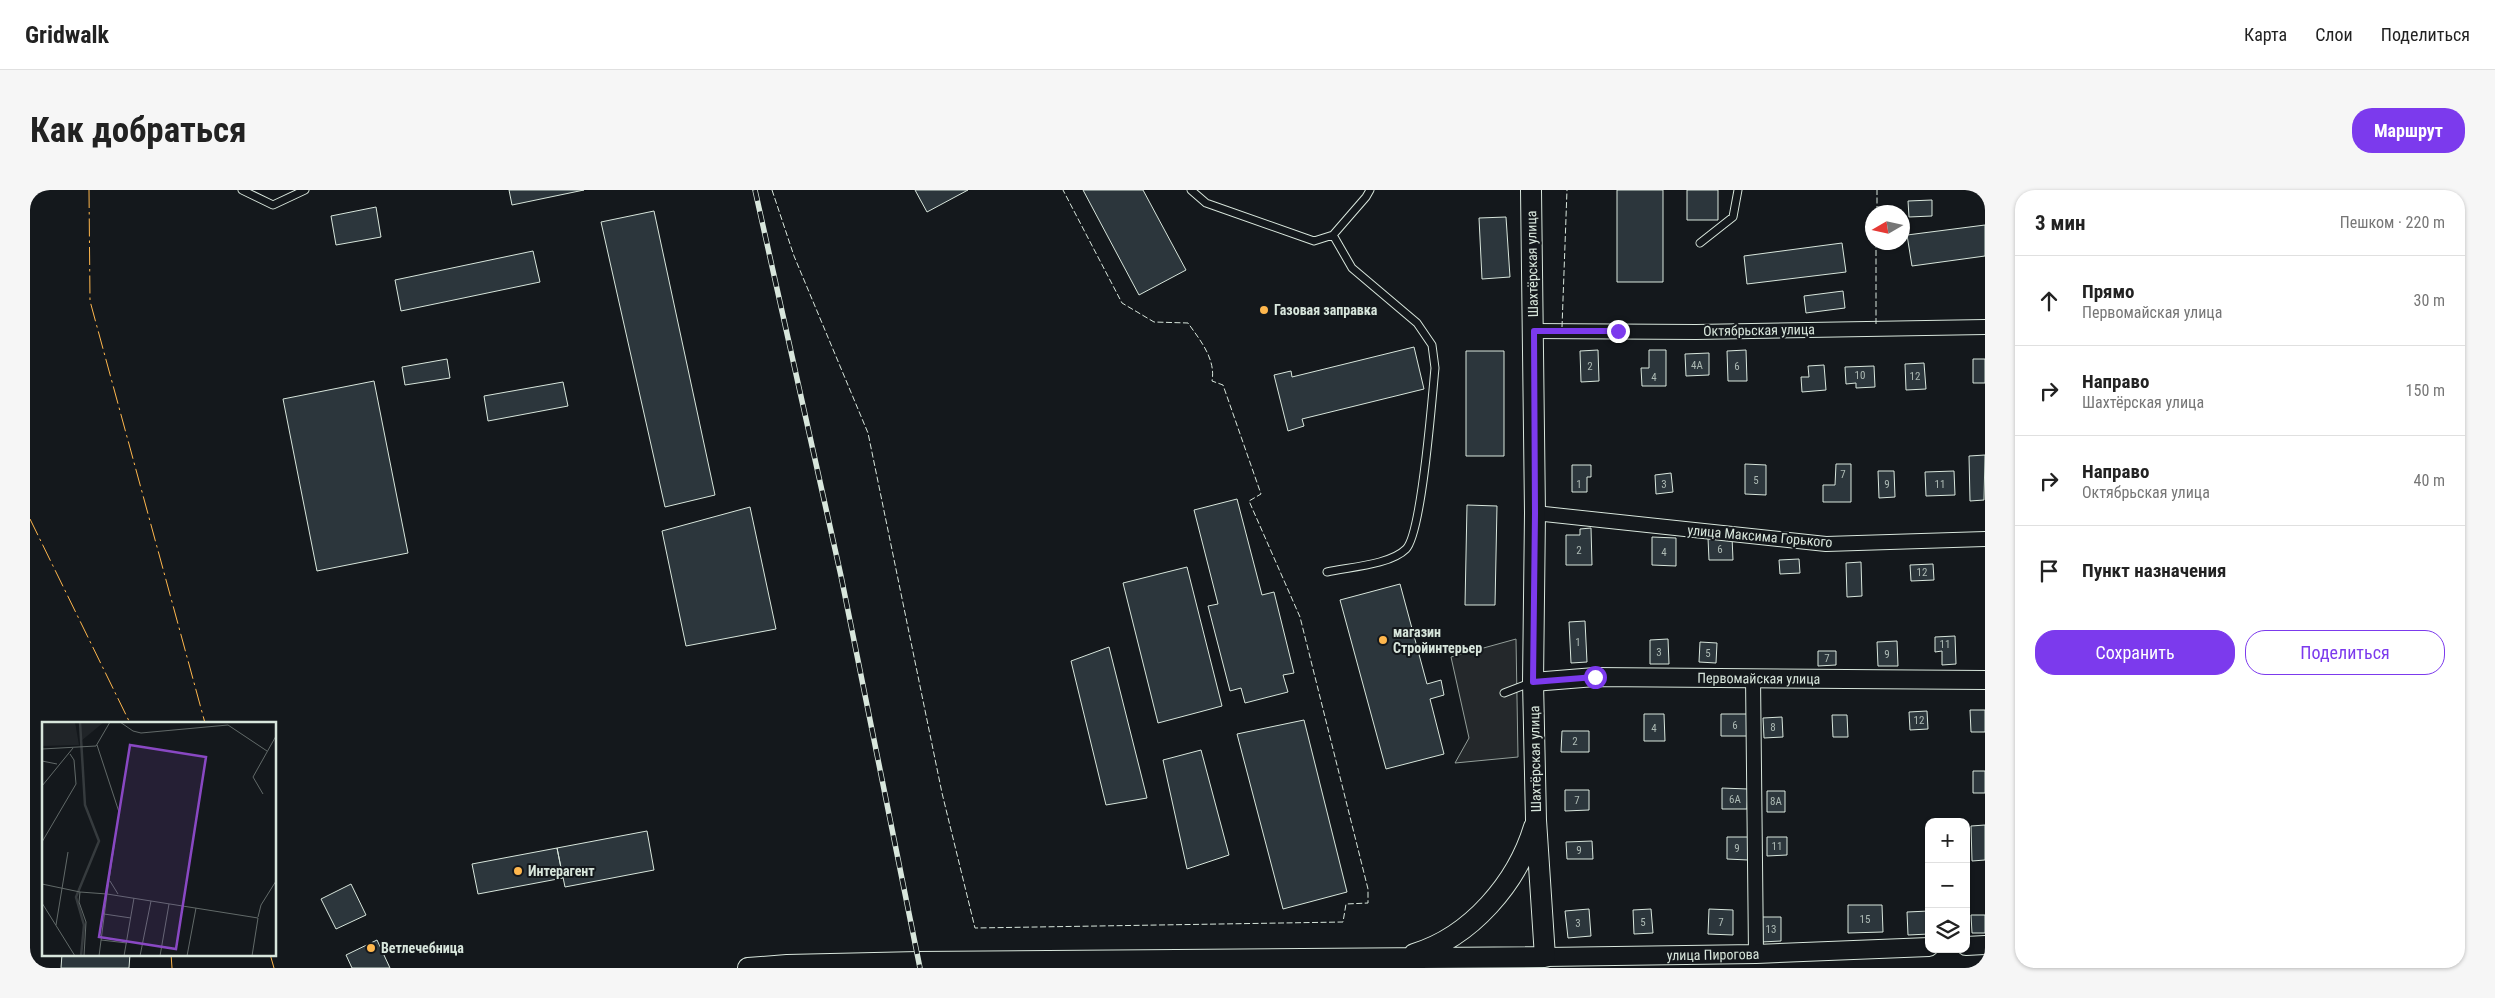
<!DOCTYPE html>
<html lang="ru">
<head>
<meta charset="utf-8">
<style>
	body { margin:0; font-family:"Roboto Condensed",sans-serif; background:#f6f6f6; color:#222 }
	.controls { position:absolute; right:15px; bottom:15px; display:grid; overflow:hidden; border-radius:10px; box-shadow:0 1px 4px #0004 }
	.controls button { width:45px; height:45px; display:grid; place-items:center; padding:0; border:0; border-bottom:1px solid #e0e0e0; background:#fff; color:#222; font:25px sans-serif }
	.compass { position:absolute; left:1835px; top:15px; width:45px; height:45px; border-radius:50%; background:#fff; box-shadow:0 1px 4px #0004; rotate:261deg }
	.stop { position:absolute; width:15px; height:15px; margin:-11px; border:4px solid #7c3aed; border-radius:50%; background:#fff }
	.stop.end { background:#7c3aed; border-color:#fff; box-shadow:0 1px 5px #0008 }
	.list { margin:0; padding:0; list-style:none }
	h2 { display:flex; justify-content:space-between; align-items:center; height:65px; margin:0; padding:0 20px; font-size:21px }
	h2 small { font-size:16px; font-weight:400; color:#767676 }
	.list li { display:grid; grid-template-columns:32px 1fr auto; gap:15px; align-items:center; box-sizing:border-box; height:90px; padding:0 20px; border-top:1px solid #e0e0e0 }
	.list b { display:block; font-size:19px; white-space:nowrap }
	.list p { margin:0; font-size:16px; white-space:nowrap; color:#767676 }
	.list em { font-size:16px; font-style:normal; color:#767676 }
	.actions { display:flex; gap:10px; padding:15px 20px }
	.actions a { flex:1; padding:11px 0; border:1px solid #7c3aed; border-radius:20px; text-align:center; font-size:18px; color:#7c3aed }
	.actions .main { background:#7c3aed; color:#fff }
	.icon { flex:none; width:28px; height:28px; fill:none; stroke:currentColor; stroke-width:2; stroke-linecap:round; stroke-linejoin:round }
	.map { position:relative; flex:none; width:1955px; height:778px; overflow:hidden; border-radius:20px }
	header { display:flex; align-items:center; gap:30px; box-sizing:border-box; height:70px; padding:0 25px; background:#fff; border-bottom:1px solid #e0e0e0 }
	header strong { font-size:24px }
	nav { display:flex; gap:28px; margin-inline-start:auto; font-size:18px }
	.intro { display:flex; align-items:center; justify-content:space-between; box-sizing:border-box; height:120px; padding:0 30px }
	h1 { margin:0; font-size:35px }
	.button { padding:12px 22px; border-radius:20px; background:#7c3aed; color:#fff; font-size:18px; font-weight:700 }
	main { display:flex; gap:30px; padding:0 30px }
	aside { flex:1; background:#fff; border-radius:20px; box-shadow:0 1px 4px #0004 }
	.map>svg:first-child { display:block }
	.parking { fill:#24282b; stroke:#939e99 }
	.building { fill:#2c363c; stroke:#d8e6dc }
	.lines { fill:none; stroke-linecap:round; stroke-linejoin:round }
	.service-casing { stroke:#d8e6dc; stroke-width:9 }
	.minor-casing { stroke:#d8e6dc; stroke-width:16 }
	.tertiary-casing { stroke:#d8e6dc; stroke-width:20 }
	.secondary-casing { stroke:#d8e6dc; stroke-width:22 }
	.service { stroke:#14181c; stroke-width:7 }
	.minor { stroke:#14181c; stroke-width:14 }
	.tertiary { stroke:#14181c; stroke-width:18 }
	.secondary { stroke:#14181c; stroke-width:20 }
	.rail-casing { stroke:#d8e6dc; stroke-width:5.5 }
	.rail { stroke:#14181c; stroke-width:4; stroke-dasharray:11; stroke-linecap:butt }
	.fence { stroke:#d8e6dc; stroke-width:1; stroke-dasharray:6 2.5; stroke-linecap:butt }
	.power { stroke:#ffb74d; stroke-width:1; stroke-dasharray:18 4 2.5 4; stroke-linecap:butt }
	.route { stroke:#7c3aed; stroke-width:6 }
	.poi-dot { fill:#ffb74d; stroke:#14181c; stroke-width:2 }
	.labels { text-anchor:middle; stroke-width:4; stroke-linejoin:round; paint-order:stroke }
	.number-label { font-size:11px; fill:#adbab4 }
	.street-label { font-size:14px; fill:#d8e6dc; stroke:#14181c }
	.poi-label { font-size:14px; font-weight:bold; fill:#d8e6dc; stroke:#14181c; text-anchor:start }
	.inset-river { fill:none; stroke:#363b3e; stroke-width:2.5 }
	.inset-road { fill:none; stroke:#626a69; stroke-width:1 }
	.view { fill:#8948c3; fill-opacity:0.15; stroke:#8948c3; stroke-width:2.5 }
	.inset-edge { fill:none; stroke:#d8e6dc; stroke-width:2.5 }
</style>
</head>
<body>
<header>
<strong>Gridwalk</strong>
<nav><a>Карта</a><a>Слои</a><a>Поделиться</a></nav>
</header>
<div class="intro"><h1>Как добраться</h1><a class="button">Маршрут</a></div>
<main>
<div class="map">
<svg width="1955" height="778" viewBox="0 0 1955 778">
	<rect width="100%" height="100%" fill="#14181c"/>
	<path class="parking" d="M1486 449 1488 567 1425 573 1439 548 1421 467Z"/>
	<path class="building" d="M479 0H554L482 15Z
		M885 0H938L897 22Z
		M1053 0H1113L1156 80 1109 105Z
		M1587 0H1633V92H1587Z
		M1657 0H1688V30H1657Z
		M1902 10V26L1879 27 1878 11Z
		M346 17 351 47 306 55 301 26Z
		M624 21 685 305 635 317 571 32Z
		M1476 27 1480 87 1452 89 1449 28Z
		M1955 35V66L1882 76 1877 45Z
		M1812 53 1816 82 1717 94 1714 66Z
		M503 61 510 92 371 121 365 90Z
		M1813 101 1815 118 1776 123 1774 106Z
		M1384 157 1394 199 1272 229 1274 236 1258 241 1244 185 1261 181 1262 187Z
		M1568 160 1569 191 1551 192 1550 161Z
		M1619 160H1636V196H1612L1611 178H1619Z
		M1716 160 1717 191H1698L1697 161Z
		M1436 161H1474V266H1436Z
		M1679 163V185L1656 186 1655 164Z
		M417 169 420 188 375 195 372 177Z
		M1943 169H1955V193H1943Z
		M1894 173 1896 199 1876 200 1875 174Z
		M1794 175 1796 200 1772 202 1771 187H1779L1778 176Z
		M1844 176 1845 197 1826 198V193L1816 194 1815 177Z
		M344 191 378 363 287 381 253 209Z
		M533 192 538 216 458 231 454 206Z
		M1955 265 1954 310 1940 311 1939 266Z
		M1715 274 1736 275V305L1715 304Z
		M1806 274H1821V312H1793V295H1805Z
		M1542 275H1561V287H1557V302H1542Z
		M1848 281H1864L1865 307 1849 308Z
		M1924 281 1925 305 1896 306 1895 282Z
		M1641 283 1643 302 1626 304 1625 285Z
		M1207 309 1232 405 1244 402 1264 483 1253 485 1258 502 1215 513 1211 498 1200 501 1178 416 1188 414 1164 320Z
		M1437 315 1467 316 1465 415H1435Z
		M720 317 746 439 656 456 632 341Z
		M1561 338 1562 375H1536V345H1550V339Z
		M1622 347 1646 348V376L1622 375Z
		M1702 347 1703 370H1679L1678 348Z
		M1769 369 1770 383 1750 384 1749 370Z
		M1831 372 1832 406 1817 407 1816 373Z
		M1903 374 1904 390 1881 391 1880 375Z
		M1157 377 1192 516 1128 533 1093 393Z
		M1370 394 1397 494 1411 490 1414 505 1400 509 1414 564 1356 579 1310 410Z
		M1555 431 1557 472 1541 473 1539 432Z
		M1925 446 1926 474 1912 475V461L1905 462V447Z
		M1638 449 1639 474H1620V450Z
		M1867 451 1868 476H1848L1847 452Z
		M1670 452 1687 453 1686 473 1669 472Z
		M1079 457 1117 608 1076 615 1041 471Z
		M1788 461H1806V475L1788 476Z
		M1940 520H1955V542H1941Z
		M1897 521 1898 539 1880 540 1879 522Z
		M1614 524H1634L1635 551H1614Z
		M1691 524H1720V546H1691Z
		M1802 525H1817L1818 547H1803Z
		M1752 527 1753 547 1734 548 1733 528Z
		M1274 530 1317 702 1253 719 1207 544Z
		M1532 541H1559V562H1531Z
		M1171 560 1199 665 1157 679 1133 570Z
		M1943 581H1955V603H1943Z
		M1692 598 1718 599 1717 619H1692Z
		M1535 600H1559V620L1535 621Z
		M1737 601H1755V622H1737Z
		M1955 635V670L1942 671 1941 636Z
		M617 641 624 680 535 697 527 658Z
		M1697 647H1718V670L1697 669Z
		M1737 647H1757V665L1737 666Z
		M1562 651 1563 669H1537L1536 652Z
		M527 658 533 688 448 704 442 674Z
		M321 694 336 725 306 739 291 709Z
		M1818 715H1852L1853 742 1818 743Z
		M1559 719 1561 746 1538 748 1535 721Z
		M1621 719 1623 743 1604 744 1603 720Z
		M1679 719 1703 720V745L1678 744Z
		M1899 721V744L1878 745 1877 722Z
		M1941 725H1955V743H1942Z
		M1731 727H1751V751L1731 752Z
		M347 750 360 778H322L316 765Z
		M32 764H100L99 778H31Z"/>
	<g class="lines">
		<g class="service-casing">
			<path id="service" d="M212 0 243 15 275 0
				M1161 0 1176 13 1284 51 1303 45 1336 7 1340 0
				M1670 53 1703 27 1708 0
				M1297 382C1319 377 1360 375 1376 359 1392 343 1402 208 1405 178L1402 155 1387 133 1322 78 1303 45
				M1474 503 1500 493"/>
		</g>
		<g class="minor-casing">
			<path id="minor" d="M1504 141 1666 142 1955 137
				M1505 323 1796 354 1955 349
				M1723 487 1726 764"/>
		</g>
		<g class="tertiary-casing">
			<g id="tertiary">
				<path id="s1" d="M1503 492 1565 487 1955 490"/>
				<path d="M1936 756 1955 755"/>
				<path id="s2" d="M1515 767 1726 764 1899 757"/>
			</g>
		</g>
		<g class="secondary-casing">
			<path id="secondary" d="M1384 764C1441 747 1487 693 1504 637
				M718 778 757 775 888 772 1515 767 1506 630 1503 492 1505 323 1501 0"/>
		</g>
		<use href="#service" class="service"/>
		<use href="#minor" class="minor"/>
		<use href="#tertiary" class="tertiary"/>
		<use href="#secondary" class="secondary"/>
		<g class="rail-casing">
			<path id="rail" d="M725 0 811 386 890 778"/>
		</g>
		<use href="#rail" class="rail"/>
		<path class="fence" d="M742 0 764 66 838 243 912 603 945 738 1313 732 1316 714 1338 713V699L1270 427 1219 311 1231 304 1193 195 1182 191C1186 169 1170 150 1158 133L1124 132 1092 113 1033 0
			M1847 22V0
			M1846 134V52
			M1532 137 1537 0"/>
		<path class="power" d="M59 0 60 111 175 533
			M0 329 100 533
			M141 764 142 778
			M240 764 244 778"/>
	</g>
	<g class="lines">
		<path class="route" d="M1565 487 1503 492 1505 323 1504 141H1588"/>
	</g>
	<g class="poi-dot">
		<circle cx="1234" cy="120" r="5"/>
		<circle cx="1353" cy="450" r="5"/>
		<circle cx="488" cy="681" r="5"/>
		<circle cx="341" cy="758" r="5"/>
	</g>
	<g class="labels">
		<g class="number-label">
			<text x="1667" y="179">4А</text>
			<text x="1560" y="180">2</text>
			<text x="1707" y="180">6</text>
			<text x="1830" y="189">10</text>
			<text x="1885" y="190">12</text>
			<text x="1624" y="191">4</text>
			<text x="1813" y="288">7</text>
			<text x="1726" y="294">5</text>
			<text x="1549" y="298">1</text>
			<text x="1634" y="298">3</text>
			<text x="1857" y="298">9</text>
			<text x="1910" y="298">11</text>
			<text x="1690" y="363">6</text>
			<text x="1549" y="364">2</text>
			<text x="1634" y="366">4</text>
			<text x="1892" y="386">12</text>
			<text x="1548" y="456">1</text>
			<text x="1915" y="458">11</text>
			<text x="1629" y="466">3</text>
			<text x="1678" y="467">5</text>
			<text x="1857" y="468">9</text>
			<text x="1797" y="472">7</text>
			<text x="1889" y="534">12</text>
			<text x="1705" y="539">6</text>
			<text x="1743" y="541">8</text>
			<text x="1624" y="542">4</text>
			<text x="1545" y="555">2</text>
			<text x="1705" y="613">6А</text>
			<text x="1547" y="614">7</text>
			<text x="1746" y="615">8А</text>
			<text x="1747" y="660">11</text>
			<text x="1707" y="662">9</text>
			<text x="1549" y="664">9</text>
			<text x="1835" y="733">15</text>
			<text x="1613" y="736">5</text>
			<text x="1691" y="736">7</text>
			<text x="1548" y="737">3</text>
			<text x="1741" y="743">13</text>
		</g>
		<g class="street-label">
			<text transform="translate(1502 74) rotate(-91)" y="5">Шахтёрская улица</text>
			<text transform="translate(1729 140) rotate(-1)" y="5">Октябрьская улица</text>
			<text transform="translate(1730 346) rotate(5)" y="5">улица Максима Горького</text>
			<text dy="5" stroke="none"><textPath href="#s1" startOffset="226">Первомайская улица</textPath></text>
			<text transform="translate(1505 569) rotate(-91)" y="5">Шахтёрская улица</text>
			<text dy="5" stroke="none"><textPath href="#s2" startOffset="168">улица Пирогова</textPath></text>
		</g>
		<g class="poi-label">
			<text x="1244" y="125">Газовая заправка</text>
			<text x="1363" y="447">магазин<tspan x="1363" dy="16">Стройинтерьер</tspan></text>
			<text x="498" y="686">Интерагент</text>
			<text x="351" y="763">Ветлечебница</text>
		</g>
	</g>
	<g transform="translate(12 532)">
		<rect width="234" height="234" fill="#14181c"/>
		<path d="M0 0H33L37 23 0 24ZM38 0H62L39 19Z" fill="#202428"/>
		<path class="inset-river" d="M38 0 43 83 57 119 34 175 42 203 39 234"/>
		<path class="inset-road" d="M78 0 91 9 99 11 186 3 225 29M55 23 77 90 65 172 216 196 210 234M0 27 54 24 68 0M0 39 15 42M0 64 31 26M221 72 211 55 234 14M0 120 34 62 32 38 28 32M68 159 76 172M0 162 38 170M38 170 65 172 57 234M38 170 37 180 44 200 42 234M0 181 33 234M62 192 89 196M216 195 219 183 234 159M14 203 26 130M59 218 85 221M82 234 92 176M98 234 109 179M118 234 127 182M145 234 154 186"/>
		<path class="view" d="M88 23 164 35 134 227 57 215Z"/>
		<rect width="234" height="234" class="inset-edge"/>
	</g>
</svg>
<div class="controls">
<button>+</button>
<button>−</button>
<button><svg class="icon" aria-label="layers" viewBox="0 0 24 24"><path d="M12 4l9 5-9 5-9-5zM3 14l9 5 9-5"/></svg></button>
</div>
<svg class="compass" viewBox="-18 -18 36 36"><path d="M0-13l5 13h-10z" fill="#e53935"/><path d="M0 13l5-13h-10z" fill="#767676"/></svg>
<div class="stop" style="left:1565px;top:487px"></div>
<div class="stop end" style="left:1588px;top:141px"></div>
</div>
<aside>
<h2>3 мин<small>Пешком · 220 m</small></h2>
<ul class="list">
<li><svg class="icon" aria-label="ahead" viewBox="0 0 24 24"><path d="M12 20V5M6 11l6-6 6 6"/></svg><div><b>Прямо</b><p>Первомайская улица</p></div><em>30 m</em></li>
<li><svg class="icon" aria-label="right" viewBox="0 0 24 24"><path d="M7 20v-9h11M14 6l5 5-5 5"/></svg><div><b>Направо</b><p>Шахтёрская улица</p></div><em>150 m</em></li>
<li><svg class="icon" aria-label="right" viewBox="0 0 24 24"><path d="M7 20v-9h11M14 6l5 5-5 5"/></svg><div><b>Направо</b><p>Октябрьская улица</p></div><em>40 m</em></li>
<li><svg class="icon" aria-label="arrive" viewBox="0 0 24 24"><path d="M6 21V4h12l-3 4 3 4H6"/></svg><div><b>Пункт назначения</b></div></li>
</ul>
<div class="actions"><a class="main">Сохранить</a><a>Поделиться</a></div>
</aside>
</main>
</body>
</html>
